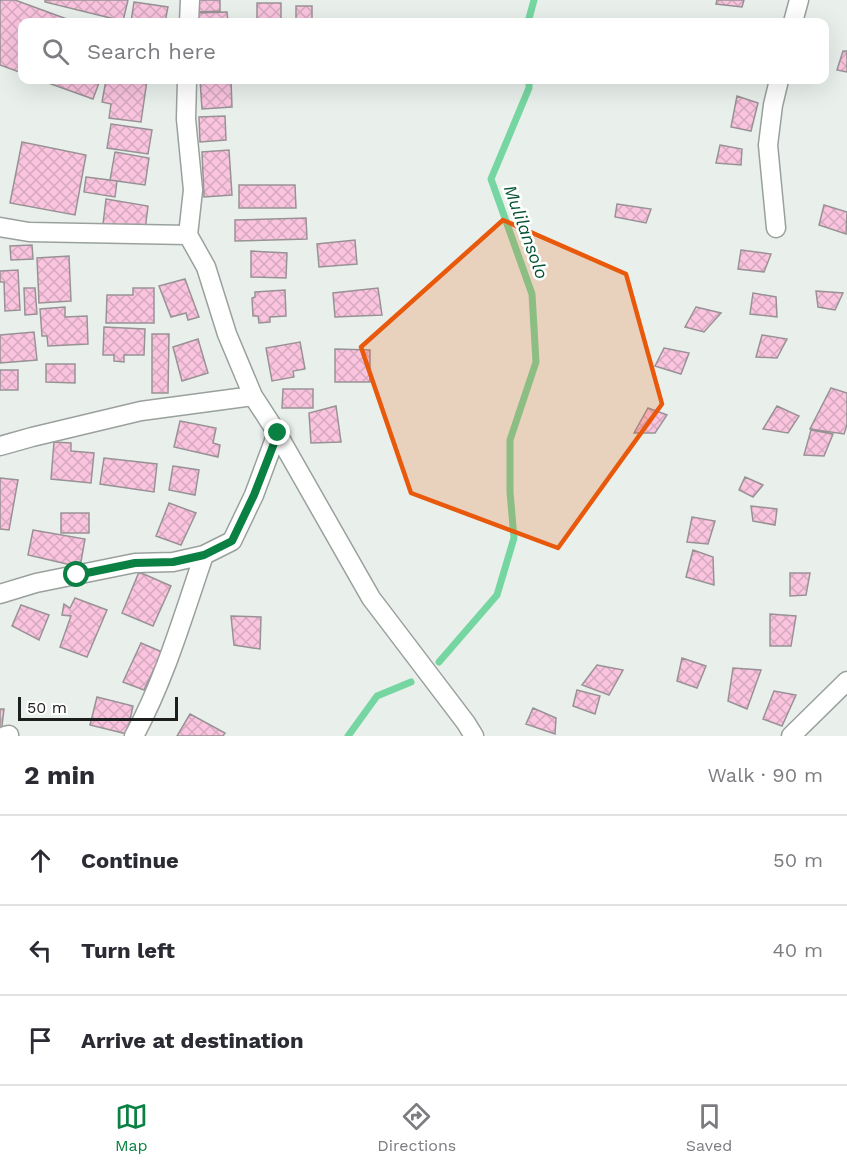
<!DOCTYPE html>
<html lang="en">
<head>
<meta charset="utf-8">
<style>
	body { margin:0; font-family:"Work Sans",sans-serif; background:#f7f7f7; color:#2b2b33 }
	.scale { position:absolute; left:18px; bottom:15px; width:160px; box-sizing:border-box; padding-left:6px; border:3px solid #1d1f1e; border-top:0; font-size:16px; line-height:21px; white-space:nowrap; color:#1d1f1e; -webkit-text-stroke:4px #fff; paint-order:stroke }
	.stop { position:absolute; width:18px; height:18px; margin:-14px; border:4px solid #0b8043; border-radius:50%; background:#fff }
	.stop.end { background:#0b8043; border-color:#fff; box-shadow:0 2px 6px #0008 }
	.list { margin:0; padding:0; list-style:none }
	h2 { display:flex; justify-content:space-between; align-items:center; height:78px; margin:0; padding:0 24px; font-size:26px }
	h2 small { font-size:20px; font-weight:400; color:#7c7c81 }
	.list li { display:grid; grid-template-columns:39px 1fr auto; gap:18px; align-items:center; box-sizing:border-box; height:90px; padding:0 24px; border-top:2px solid #e1e1e2 }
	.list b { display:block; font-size:22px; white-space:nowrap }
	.list em { font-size:20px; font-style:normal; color:#7c7c81 }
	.icon { flex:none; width:33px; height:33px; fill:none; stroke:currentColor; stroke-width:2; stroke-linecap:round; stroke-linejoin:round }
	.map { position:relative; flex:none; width:847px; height:736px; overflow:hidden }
	.search { position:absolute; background:#fff; box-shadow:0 6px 24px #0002; left:18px; right:18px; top:18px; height:66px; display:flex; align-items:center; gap:15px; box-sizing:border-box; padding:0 21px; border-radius:12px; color:#7c7c81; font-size:22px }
	.sheet { height:348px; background:#fff }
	nav { display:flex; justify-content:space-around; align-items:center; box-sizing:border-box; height:84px; border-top:2px solid #e1e1e2; background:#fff; font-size:16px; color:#7c7c81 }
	nav a { display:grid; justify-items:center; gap:3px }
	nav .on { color:#0b8043 }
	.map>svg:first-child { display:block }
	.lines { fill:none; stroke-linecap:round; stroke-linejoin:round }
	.stream { stroke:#76d6a1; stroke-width:7 }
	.building { fill:url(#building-cross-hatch); stroke:#999295; stroke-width:1.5 }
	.street-casing { stroke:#9aa19d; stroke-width:21 }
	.street { stroke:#fff; stroke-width:18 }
	.route { stroke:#0b8043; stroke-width:8 }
	.marked { fill:#e8590c; fill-opacity:0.2; stroke:#e8590c; stroke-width:4.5; stroke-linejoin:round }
	.labels { text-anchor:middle; stroke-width:5; stroke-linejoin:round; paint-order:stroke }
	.water-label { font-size:18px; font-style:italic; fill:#015231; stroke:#fff }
</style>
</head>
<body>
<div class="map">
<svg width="847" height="736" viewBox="0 0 847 736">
	<defs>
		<pattern id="building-cross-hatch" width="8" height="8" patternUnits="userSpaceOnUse" patternTransform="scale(1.5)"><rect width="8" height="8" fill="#fac4df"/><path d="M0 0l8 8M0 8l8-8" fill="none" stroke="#d6a8bf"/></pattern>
	</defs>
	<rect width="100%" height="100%" fill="#e9f0ec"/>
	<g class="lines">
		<path class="stream" d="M528 22 534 0
			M439 662 497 595 514 538 510 492V440L536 362 532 294 491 179 529 88V80
			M348 736 377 696 411 682"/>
	</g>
	<path class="building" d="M0 0H15L75 22H22V73L0 65Z
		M45 0H128L123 21 45 2Z
		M197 0H220V11L198 12Z
		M717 0H744L742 7 716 4Z
		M134 2 168 7 165 22H131Z
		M257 3H281V22H257Z
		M296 6H312V22H296Z
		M227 12 228 22H197V13Z
		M843 51H847V72L837 70Z
		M40 80H100L93 99Z
		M106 80H147L141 122 109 118 111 104 102 102Z
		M200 80H231L232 107 202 109Z
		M737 96 758 103 751 131 731 127Z
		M225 116 226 140 200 142 199 117Z
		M111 124 152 130 148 154 107 148Z
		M22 142 86 155 75 215 10 203Z
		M720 145 742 149 741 165 716 163Z
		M229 150 232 195 204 197 202 152Z
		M115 152 149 158 145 185 110 180Z
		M86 177 117 181 115 197 84 192Z
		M239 185H295L296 208H239Z
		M106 199 148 206 145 230 103 224Z
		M617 204 651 209 646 223 615 217Z
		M824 205 847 212 846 234 819 225Z
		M306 218 307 239 235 241V220Z
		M355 240 357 264 319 267 317 244Z
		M32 245 33 259 11 260 10 246Z
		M741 250 771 254 764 272 738 269Z
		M251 251 287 253 286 278 251 277Z
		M69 256 71 301 39 303 37 258Z
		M18 270 20 310 5 311 4 282H0V271Z
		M185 279 199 317 188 320 186 313 171 317 159 286Z
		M24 288H35L37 314 25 315Z
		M133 288H154V323H106L107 295H133Z
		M378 288 382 315 335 317 333 293Z
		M285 290 286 316 270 317V322L259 323 258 316H253L252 298 255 297V292Z
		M816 291 843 293 835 310 818 307Z
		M753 293 776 297 777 317 750 314Z
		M65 307V317L87 316 88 344 48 346 47 336H42L40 309Z
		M696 307 721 313 704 332 685 327Z
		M104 327 145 329 144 355H124V362L114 361V355H103Z
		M34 332 37 360 0 363V335Z
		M152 334H169L168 393H152Z
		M762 335 787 339 777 358 756 357Z
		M198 339 208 373 182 381 173 347Z
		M300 342 305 369 293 371 294 377 272 381 266 348Z
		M664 348 689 353 681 374 655 366Z
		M335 349 370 350V382H335Z
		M46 364H75V383L46 382Z
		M0 370H18V390H0Z
		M831 388 847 393V425L844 434 810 429Z
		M283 389H313V408H282Z
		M336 406 341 442 311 443 309 413Z
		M777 406 799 416 788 433 763 429Z
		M648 408 667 415 655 433H634Z
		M180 421 216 428 213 443 220 445 218 457 174 447Z
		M811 430 833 434 824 456 804 455Z
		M54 442 71 443V451L94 453 91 483 51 479Z
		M104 458 157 464 154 492 100 484Z
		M173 466 199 470 195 495 169 490Z
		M745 477 763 485 753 497 739 490Z
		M0 478 18 480 9 530 0 529Z
		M169 503 196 513 181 545 156 536Z
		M751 506 777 509 775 525 753 521Z
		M61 513H89V533H61Z
		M692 517 715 521 708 544 687 542Z
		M33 530 85 539 80 567 28 555Z
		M693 550 713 557 714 585 686 577Z
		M139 572 171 586 153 626 122 613Z
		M790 573H810L806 595 790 596Z
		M75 598 107 610 87 657 60 647 71 616 62 615 64 604 70 608Z
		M21 605 49 615 39 640 12 626Z
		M770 614 796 616 791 646H770Z
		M231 616 261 617 260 649 234 645Z
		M141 643 162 652 144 690 123 682Z
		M682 658 706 666 697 688 677 681Z
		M597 665 623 670 609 695 582 685Z
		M733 668 761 670 747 709 728 701Z
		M577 690 600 696 595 714 573 706Z
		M774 691 796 695 782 726 763 719Z
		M97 697 133 706 127 734 90 725Z
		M533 708 556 718 555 734 526 724Z
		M0 709H4L1 734H0Z
		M190 714 225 733 223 736H177Z"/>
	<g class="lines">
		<g class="street-casing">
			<path id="street" d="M189 22 190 0
				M793 22 799 0
				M187 80 186 119 193 190 188 235 206 267 227 334 253 396 277 433 371 598 466 723 474 736
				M0 227 29 232 188 235
				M776 228 768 145 773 105 779 80
				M0 446 32 437 141 411 253 396
				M0 594 36 583 135 563 173 562 204 555 232 541 254 495 277 433
				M5 736 9 735
				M134 736C165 679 183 616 204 555
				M791 736 847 681"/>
		</g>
		<use href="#street" class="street"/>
	</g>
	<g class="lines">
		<path class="route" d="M77 575 135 563 173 562 204 555 232 541 254 495 278 433"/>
	</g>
	<path class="marked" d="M503 220 626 274 662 404 558 548 411 493 361 347Z"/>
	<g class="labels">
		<g class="water-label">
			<text transform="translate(526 232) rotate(70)" y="6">Mulilansolo</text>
		</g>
	</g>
</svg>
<div class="scale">50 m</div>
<div class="stop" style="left:77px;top:575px"></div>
<div class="stop end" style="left:278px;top:433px"></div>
<div class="search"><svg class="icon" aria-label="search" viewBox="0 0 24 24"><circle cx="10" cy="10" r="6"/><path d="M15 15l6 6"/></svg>Search here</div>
</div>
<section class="sheet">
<h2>2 min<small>Walk · 90 m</small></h2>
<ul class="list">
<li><svg class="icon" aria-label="ahead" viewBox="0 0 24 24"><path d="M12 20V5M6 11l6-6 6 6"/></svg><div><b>Continue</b></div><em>50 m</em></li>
<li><svg class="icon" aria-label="left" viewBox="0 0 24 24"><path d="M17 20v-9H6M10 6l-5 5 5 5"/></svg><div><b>Turn left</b></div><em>40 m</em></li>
<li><svg class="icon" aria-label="arrive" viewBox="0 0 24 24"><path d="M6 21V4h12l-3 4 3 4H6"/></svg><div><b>Arrive at destination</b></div></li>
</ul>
</section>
<nav>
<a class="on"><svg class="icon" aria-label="map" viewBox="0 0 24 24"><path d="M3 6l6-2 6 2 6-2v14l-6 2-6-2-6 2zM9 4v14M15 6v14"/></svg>Map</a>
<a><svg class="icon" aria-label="directions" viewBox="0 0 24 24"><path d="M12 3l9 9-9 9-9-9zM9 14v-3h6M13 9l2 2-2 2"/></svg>Directions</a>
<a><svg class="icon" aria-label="saved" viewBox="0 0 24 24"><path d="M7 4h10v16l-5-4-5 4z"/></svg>Saved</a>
</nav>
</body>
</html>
